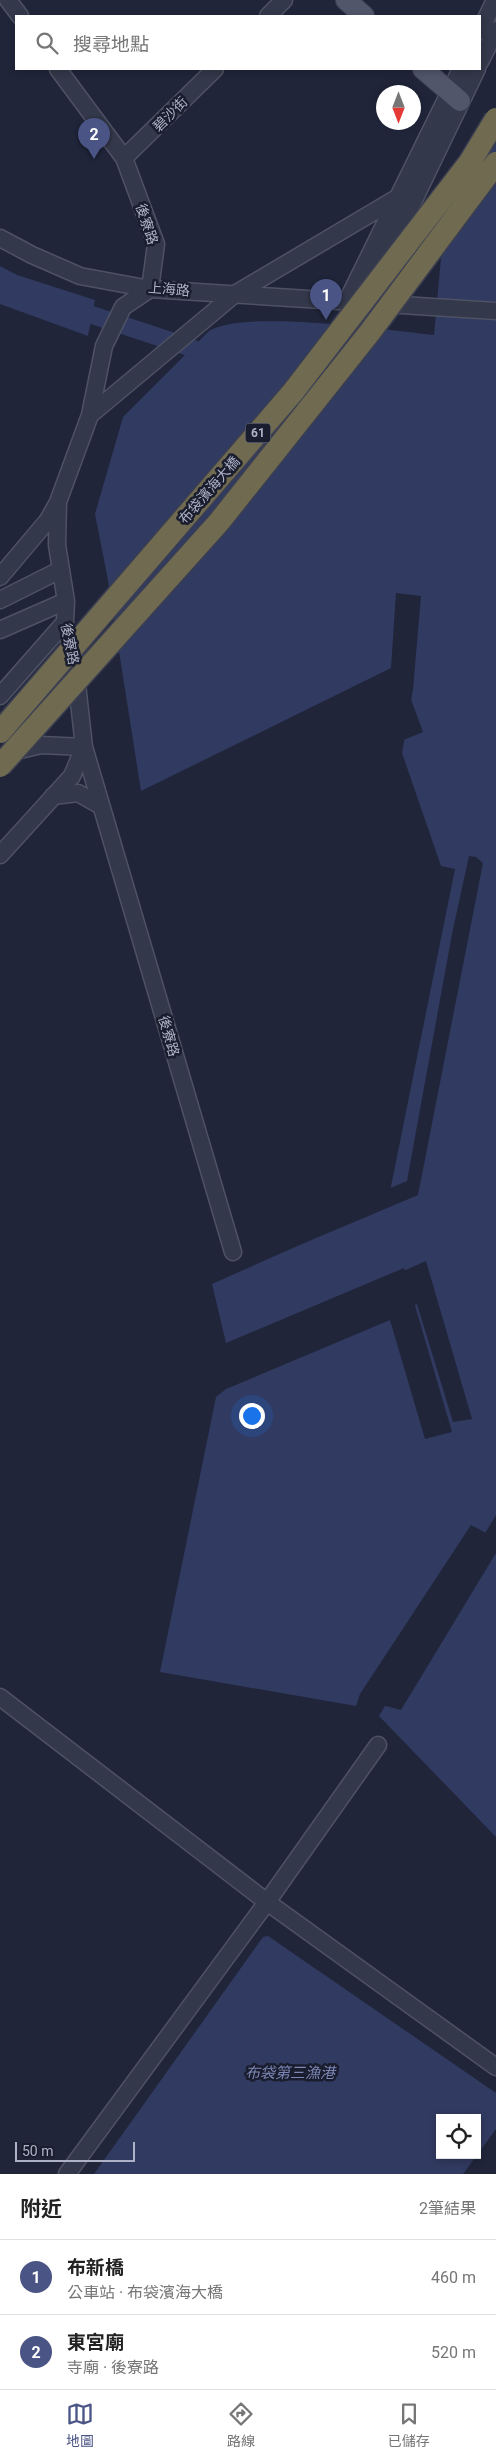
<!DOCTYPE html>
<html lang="zh-TW">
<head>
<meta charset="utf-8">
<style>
	body { margin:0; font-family:Roboto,"Noto Sans TC",sans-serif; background:#f6f6f6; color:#222 }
	.controls { position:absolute; right:15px; bottom:15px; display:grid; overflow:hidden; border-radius:0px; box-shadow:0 2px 8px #0003 }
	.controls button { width:45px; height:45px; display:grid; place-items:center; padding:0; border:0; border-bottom:1px solid #e0e0e0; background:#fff; color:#222; font:25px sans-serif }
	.compass { position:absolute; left:376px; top:85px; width:45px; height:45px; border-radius:50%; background:#fff; box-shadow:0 2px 8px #0003; rotate:180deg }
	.scale { position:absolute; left:15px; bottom:12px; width:120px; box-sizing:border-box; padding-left:5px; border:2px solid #aeb2c6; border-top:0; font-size:14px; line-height:18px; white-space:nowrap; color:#aeb2c6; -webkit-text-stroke:4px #191d2e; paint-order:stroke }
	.you { position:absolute; left:251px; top:1415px; width:18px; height:18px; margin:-12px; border:4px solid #fff; border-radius:50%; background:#1a73e8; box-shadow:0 0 0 8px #1a73e833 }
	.badge { display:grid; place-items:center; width:32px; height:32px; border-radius:50%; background:#4a5485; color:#fff; font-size:16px; font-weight:700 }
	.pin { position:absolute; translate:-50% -41px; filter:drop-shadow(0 1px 2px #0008) }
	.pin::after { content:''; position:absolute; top:26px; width:18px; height:15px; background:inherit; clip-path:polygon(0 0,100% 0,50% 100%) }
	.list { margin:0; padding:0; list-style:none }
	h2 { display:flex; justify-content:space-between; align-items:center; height:65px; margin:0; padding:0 20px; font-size:21px }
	h2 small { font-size:16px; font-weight:400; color:#767676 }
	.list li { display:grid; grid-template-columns:32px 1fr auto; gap:15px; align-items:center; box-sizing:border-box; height:75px; padding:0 20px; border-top:1px solid #e0e0e0 }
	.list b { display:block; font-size:19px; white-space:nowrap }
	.list p { margin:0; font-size:16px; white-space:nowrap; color:#767676 }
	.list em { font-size:16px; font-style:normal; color:#767676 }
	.icon { flex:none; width:28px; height:28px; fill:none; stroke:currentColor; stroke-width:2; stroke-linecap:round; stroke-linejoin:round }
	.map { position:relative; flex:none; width:496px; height:2174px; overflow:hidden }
	.search { position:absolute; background:#fff; box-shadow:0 2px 8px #0003; left:15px; right:15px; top:15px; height:55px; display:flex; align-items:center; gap:12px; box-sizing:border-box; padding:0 18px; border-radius:0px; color:#767676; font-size:19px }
	.sheet { height:215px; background:#fff }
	nav { display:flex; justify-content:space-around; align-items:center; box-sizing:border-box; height:70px; border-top:1px solid #e0e0e0; background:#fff; font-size:14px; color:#767676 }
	nav a { display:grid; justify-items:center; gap:2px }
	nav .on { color:#4a5485 }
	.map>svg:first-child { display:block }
	.water { fill:#313a60; fill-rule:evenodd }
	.pier { fill:#20253a }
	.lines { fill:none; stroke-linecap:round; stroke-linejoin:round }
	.canal { stroke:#313a60; stroke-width:18 }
	.minor-casing { stroke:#4e5264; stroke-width:19 }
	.major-casing { stroke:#3d4153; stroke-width:22 }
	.minor { stroke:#33384a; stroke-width:16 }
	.major { stroke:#51566a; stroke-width:20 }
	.highway-bridge-casing { stroke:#3b3f51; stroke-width:25; stroke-linecap:butt }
	.highway-bridge { stroke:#706b50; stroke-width:22 }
	.labels { text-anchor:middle; stroke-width:5; stroke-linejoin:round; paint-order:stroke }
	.shield { fill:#191d2e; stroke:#818598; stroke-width:1 }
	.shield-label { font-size:12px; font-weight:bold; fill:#aeb2c6 }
	.street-label { font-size:14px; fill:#aeb2c6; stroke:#191d2e }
	.water-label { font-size:15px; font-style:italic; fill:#7c87b5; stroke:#191d2e }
</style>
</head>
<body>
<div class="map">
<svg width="496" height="2174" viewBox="0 0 496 2174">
	<rect width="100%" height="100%" fill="#20253a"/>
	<path class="water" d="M496 131V1837L379 1716 488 1534 471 1525 360 1694 356 1706 160 1672 216 1397 226 1389 390 1320 425 1439 452 1432 404 1268 226 1343 212 1284 387 1206 455 869 441 866 402 753 413 689 421 596 396 593 391 668 141 791 107 575 95 514 123 417 209 331C243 309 389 330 434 335L444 225Z
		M0 266 17 275 95 300 88 336 0 304Z
		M268 1936 496 2093V2174H94L263 1937ZM440 2118H477V2155H440Z"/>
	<path class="pier" d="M409 694 423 732 401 741Z
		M469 856 476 857 483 863 418 1195 283 1252 282 1250 385 1204 388 1189 407 1181 452 934Z
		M426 1261 472 1419 453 1422 417 1304 412 1306 402 1272 381 1281Z
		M496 1515V1553L401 1710 382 1705Z
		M496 2129V2174H463L477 2155Z"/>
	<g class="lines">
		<path class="canal" d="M71 308 192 348"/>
		<g class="minor-casing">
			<path id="minor" d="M8 0 20 16
				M268 16 284 0
				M480 31 495 0
				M480 62 496 30
				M58 69 124 158 156 244 150 289 123 307 104 346 90 415 58 502 57 545 66 601 65 622 75 666 84 747 233 1252
				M124 158 215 69
				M0 238 32 255 80 276 150 289 496 311
				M368 280 413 202 477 69
				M347 301 461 69
				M90 415 235 294 397 198
				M0 577 48 520 57 504
				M0 600 60 570
				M0 630 66 601
				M0 696 65 622
				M12 752 41 745 84 747
				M53 796 78 793 101 806
				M0 855 72 776 84 747
				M0 1697 267 1902 496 2067
				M67 2174 267 1902 378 1745"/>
		</g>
		<g class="major-casing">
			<path id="major" d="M346 0 364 16
				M423 69 460 101"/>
		</g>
		<use href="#minor" class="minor"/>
		<use href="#major" class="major"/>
		<g class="highway-bridge-casing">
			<path id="highway-bridge" d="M0 732 293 392 470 162 496 119
				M0 766 219 522 370 332 496 163"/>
		</g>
		<use href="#highway-bridge" class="highway-bridge"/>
	</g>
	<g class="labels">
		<rect class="shield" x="245.5" y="423.5" width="25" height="19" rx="4"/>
		<g class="shield-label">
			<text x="258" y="437">61</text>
		</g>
		<g class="street-label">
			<text transform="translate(170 114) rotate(-45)" y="5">碧沙街</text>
			<text transform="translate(147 224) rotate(72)" y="5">後寮路</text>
			<text transform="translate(169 289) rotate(5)" y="5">上海路</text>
			<text transform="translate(209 490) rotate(-49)" y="5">布袋濱海大橋</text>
			<text transform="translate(70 644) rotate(79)" y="5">後寮路</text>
			<text transform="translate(169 1036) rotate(74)" y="5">後寮路</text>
		</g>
		<g class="water-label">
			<text x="290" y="2078">布袋第三漁港</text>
		</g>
	</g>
</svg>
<div class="controls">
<button><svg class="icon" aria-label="locate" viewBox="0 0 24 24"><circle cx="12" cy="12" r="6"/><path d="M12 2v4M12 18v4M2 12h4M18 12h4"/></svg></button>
</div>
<svg class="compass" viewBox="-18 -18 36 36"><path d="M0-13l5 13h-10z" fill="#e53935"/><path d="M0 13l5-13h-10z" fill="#767676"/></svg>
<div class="scale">50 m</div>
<div class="you"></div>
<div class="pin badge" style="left:326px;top:320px">1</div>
<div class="pin badge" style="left:94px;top:159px">2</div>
<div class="search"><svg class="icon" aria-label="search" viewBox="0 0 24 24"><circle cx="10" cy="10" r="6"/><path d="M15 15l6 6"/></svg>搜尋地點</div>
</div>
<section class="sheet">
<h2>附近<small>2筆結果</small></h2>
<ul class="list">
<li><span class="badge">1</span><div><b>布新橋</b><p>公車站 · 布袋濱海大橋</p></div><em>460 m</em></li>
<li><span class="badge">2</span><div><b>東宮廟</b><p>寺廟 · 後寮路</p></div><em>520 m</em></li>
</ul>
</section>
<nav>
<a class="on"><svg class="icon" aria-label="map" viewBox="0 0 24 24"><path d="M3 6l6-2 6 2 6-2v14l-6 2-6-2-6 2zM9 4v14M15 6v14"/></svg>地圖</a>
<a><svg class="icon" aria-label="directions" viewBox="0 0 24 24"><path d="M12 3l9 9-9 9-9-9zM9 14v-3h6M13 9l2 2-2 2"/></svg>路線</a>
<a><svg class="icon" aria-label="saved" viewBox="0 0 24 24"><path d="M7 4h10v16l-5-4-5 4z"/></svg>已儲存</a>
</nav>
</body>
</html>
